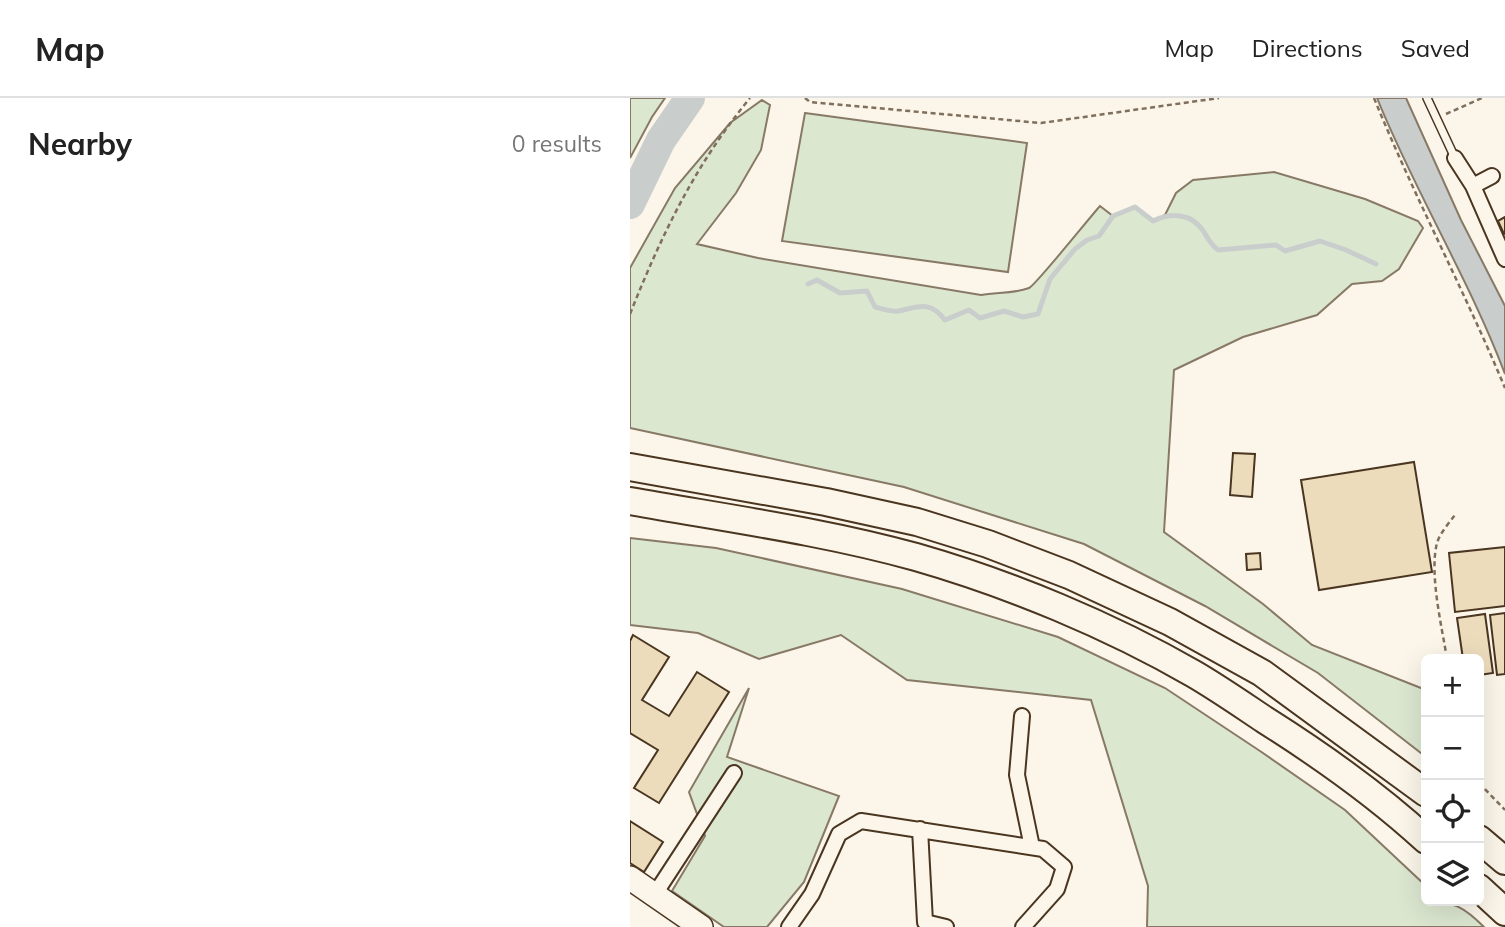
<!DOCTYPE html>
<html lang="en">
<head>
<meta charset="utf-8">
<style>
	body { margin:0; font-family:Mulish,sans-serif; background:#f6f6f6; color:#222 }
	.controls { position:absolute; right:21px; bottom:21px; display:grid; overflow:hidden; border-radius:10px; box-shadow:0 7px 28px #0002 }
	.controls button { width:63px; height:63px; display:grid; place-items:center; padding:0; border:0; border-bottom:2px solid #e0e0e0; background:#fff; color:#222; font:35px sans-serif }
	.list { margin:0; padding:0; list-style:none }
	h2 { display:flex; justify-content:space-between; align-items:center; height:91px; margin:0; padding:0 28px; font-size:30px }
	h2 small { font-size:23px; font-weight:400; color:#767676 }
	.icon { flex:none; width:38px; height:38px; fill:none; stroke:currentColor; stroke-width:2; stroke-linecap:round; stroke-linejoin:round }
	.map { position:relative; flex:none; width:875px; height:829px; overflow:hidden }
	header { display:flex; align-items:center; gap:42px; box-sizing:border-box; height:98px; padding:0 35px; background:#fff; border-bottom:2px solid #e0e0e0 }
	header strong { font-size:33px }
	nav { display:flex; gap:38px; margin-inline-start:auto; font-size:24px }
	main { display:flex }
	aside { flex:1; background:#fff }
	.map>svg:first-child { display:block }
	.green { fill:#dce7d0; stroke:#887966; stroke-width:2 }
	.water { fill:#c9cecd; stroke:#887966; stroke-width:2 }
	.lines { fill:none; stroke-linecap:round; stroke-linejoin:round }
	.stream { stroke:#c9cecd; stroke-width:5 }
	.river { stroke:#c9cecd; stroke-width:30 }
	.building { fill:#ecdcbc; stroke:#4a3520; stroke-width:2 }
	.lane-casing { stroke:#4a3520; stroke-width:10 }
	.street-casing { stroke:#4a3520; stroke-width:18 }
	.primary-casing { stroke:#4a3520; stroke-width:26 }
	.highway-casing { stroke:#4a3520; stroke-width:30 }
	.path { stroke:#7f6f5c; stroke-width:2.5; stroke-dasharray:5 3.5; stroke-linecap:butt }
	.lane { stroke:#fbf6e9; stroke-width:7 }
	.street { stroke:#fbf6e9; stroke-width:14 }
	.primary { stroke:#fbf6e9; stroke-width:23 }
	.highway { stroke:#fbf6e9; stroke-width:26 }
</style>
</head>
<body>
<header>
<strong>Map</strong>
<nav><a>Map</a><a>Directions</a><a>Saved</a></nav>
</header>
<main>
<aside>
<h2>Nearby<small>0 results</small></h2>
<ul class="list">
</ul>
</aside>
<div class="map">
<svg width="875" height="829" viewBox="0 0 875 829">
	<rect width="100%" height="100%" fill="#fbf6e9"/>
	<path class="green" d="M0 0H35L22 19 0 60Z
		M132 2 140 7 131 52 106 95 67 146 128 160 351 197C367 194 383 196 399 190 405 188 460 119 470 108L483 118 505 109 523 123 535 117 546 95 563 82 644 74 735 101 788 123 793 130 769 171 752 183 722 186 687 217 613 239 544 272 534 434 633 506 682 547 796 592V659L688 575 575 508 454 446 274 389 0 330V170L45 90 100 25Z
		M175 15 397 45 378 174 152 143Z
		M0 440 86 450 272 491 428 539 535 590 630 653 715 712 796 788V803C824 803 835 810 854 829H517L518 788 461 602 277 582 211 537 129 561 68 535 0 527Z
		M119 590 97 659 209 698 174 784 137 829H94L42 793 75 738 59 694Z"/>
	<path class="water" d="M747 0H776L831 122 875 208V276C839 181 785 94 747 0Z"/>
	<g class="lines">
		<path class="stream" d="M178 186 187 182 210 195 237 193 245 209C252 211 261 214 268 213 289 209 300 202 315 222L339 212 350 220 374 213 393 219 408 216 420 181 445 151 457 142 469 138 483 118 505 109 523 123C541 114 562 115 574 134 579 142 580 146 588 152L646 147 655 153 690 143 716 152 746 166"/>
		<path class="river" d="M0 106 31 42 60 0"/>
	</g>
	<path class="building" d="M875 119V135L874 136 868 123Z
		M603 355 625 356 622 399 600 397Z
		M784 364 802 474 689 492 671 382Z
		M875 449V508L825 514 819 455Z
		M630 455 631 471 617 472 616 456Z
		M875 515V576L867 577 860 517Z
		M855 516 863 575 849 577V561H833L827 520Z
		M3 537 39 559 12 602 39 618 67 574 99 594 29 705 4 690 28 652 0 635V543Z
		M0 723 33 744 14 774 0 765Z"/>
	<g class="lines">
		<g class="lane-casing">
			<path id="lane" d="M797 0 825 60"/>
		</g>
		<g class="street-casing">
			<path id="street" d="M825 60 843 88 875 161
				M843 88 862 78
				M392 618 387 677 402 749
				M290 731 295 824 316 829
				M25 796 104 675
				M159 829 182 796 209 736 231 723 413 751 434 769 427 791 393 829"/>
		</g>
		<g class="primary-casing">
			<path id="primary" d="M0 780 71 829"/>
		</g>
		<g class="highway-casing">
			<path id="highway" d="M0 369 196 404 287 424 358 446 439 477 540 524 632 575 796 695
				M0 403C95 420 192 433 286 459 380 486 479 527 564 576 588 590 611 606 635 622 692 658 747 697 796 742
				M849 741 875 763
				M849 790 875 814"/>
		</g>
		<path class="path" d="M175 0 180 4 411 25 589 0
			M744 0C784 98 834 192 875 290
			M816 16 852 0
			M0 216C32 136 65 67 120 0
			M817 561C812 529 799 476 807 445 810 435 819 425 825 417
			M849 685 875 712"/>
		<use href="#lane" class="lane"/>
		<use href="#street" class="street"/>
		<use href="#primary" class="primary"/>
		<use href="#highway" class="highway"/>
	</g>
</svg>
<div class="controls">
<button>+</button>
<button>−</button>
<button><svg class="icon" aria-label="locate" viewBox="0 0 24 24"><circle cx="12" cy="12" r="6"/><path d="M12 2v4M12 18v4M2 12h4M18 12h4"/></svg></button>
<button><svg class="icon" aria-label="layers" viewBox="0 0 24 24"><path d="M12 4l9 5-9 5-9-5zM3 14l9 5 9-5"/></svg></button>
</div>
</div>
</main>
</body>
</html>
